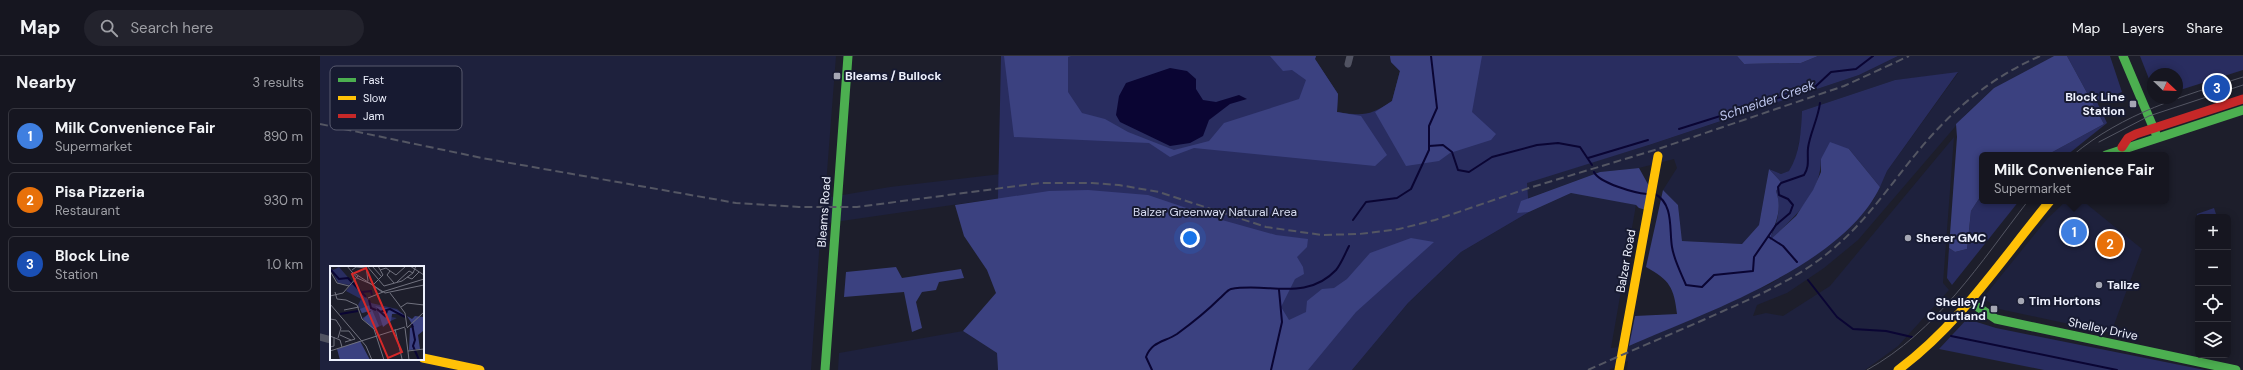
<!DOCTYPE html>
<html lang="en">
<head>
<meta charset="utf-8">
<style>
	body { margin:0; font-family:"DM Sans",sans-serif; background:#23232d; color:#f1f3f6 }
	.controls { position:absolute; right:12px; bottom:12px; display:grid; overflow:hidden; border-radius:6px; box-shadow:0 2px 10px #0003 }
	.controls button { width:36px; height:36px; display:grid; place-items:center; padding:0; border:0; border-bottom:1px solid #35353e; background:#161620; color:#f1f3f6; font:20px sans-serif }
	.compass { position:absolute; left:1827px; top:12px; width:36px; height:36px; border-radius:50%; background:#161620; box-shadow:0 2px 10px #0003; rotate:113deg }
	.you { position:absolute; left:870px; top:182px; width:14px; height:14px; margin:-10px; border:3px solid #fff; border-radius:50%; background:#1a73e8; box-shadow:0 0 0 6px #1a73e833 }
	.badge { display:grid; place-items:center; width:26px; height:26px; border-radius:50%; background:#a5a7b4; color:#fff; font-size:13px; font-weight:700 }
	.pin { position:absolute; translate:-50% -50%; border:2px solid #fff; box-shadow:0 1px 4px #0006 }
	.popup { position:absolute; left:1659px; top:96px; width:190px; height:52px; box-sizing:border-box; display:grid; place-content:center; border-radius:6px; background:#161620; filter:drop-shadow(0 1px 3px #0005); font-size:13px; white-space:nowrap; color:#9e9fa5 }
	.popup b { font-size:15px; color:#f1f3f6 }
	.popup::after { content:''; position:absolute; left:50%; top:100%; margin-left:-8px; border:8px solid transparent; border-top-color:#161620 }
	.list { margin:0; padding:0; list-style:none }
	h2 { display:flex; justify-content:space-between; align-items:center; height:52px; margin:0; padding:0 16px; font-size:17px }
	h2 small { font-size:13px; font-weight:400; color:#9e9fa5 }
	.list li { display:grid; grid-template-columns:26px 1fr auto; gap:12px; align-items:center; box-sizing:border-box; height:56px; margin:0 8px 8px; padding:0 8px; border:1px solid #35353e; border-radius:6px }
	.list b { display:block; font-size:15px; white-space:nowrap }
	.list p { margin:0; font-size:13px; white-space:nowrap; color:#9e9fa5 }
	.list em { font-size:13px; font-style:normal; color:#9e9fa5 }
	.icon { flex:none; width:22px; height:22px; fill:none; stroke:currentColor; stroke-width:2; stroke-linecap:round; stroke-linejoin:round }
	.map { position:relative; flex:none; width:1923px; height:314px; overflow:hidden }
	header { display:flex; align-items:center; gap:24px; box-sizing:border-box; height:56px; padding:0 20px; background:#161620; border-bottom:1px solid #35353e }
	header strong { font-size:19px }
	nav { display:flex; gap:22px; margin-inline-start:auto; font-size:14px }
	.search { width:280px; height:36px; background:#23232d; display:flex; align-items:center; gap:10px; box-sizing:border-box; padding:0 14px; border-radius:22px; color:#9e9fa5; font-size:15px }
	main { display:flex }
	aside { flex:1; background:#161620 }
	.map>svg:first-child { display:block }
	.built { fill:#1e213d; fill-rule:evenodd }
	.green { fill:#292d60 }
	.forest { fill:#3b4180 }
	.water { fill:#0a0533 }
	.lines { fill:none; stroke-linecap:round; stroke-linejoin:round }
	.stream { stroke:#0a0533; stroke-width:2 }
	.street { stroke:#515362; stroke-width:7 }
	.fast { stroke:#4caf50; stroke-width:9 }
	.slow { stroke:#ffc107; stroke-width:9 }
	.jam { stroke:#c62828; stroke-width:9 }
	.tram { stroke:#545663; stroke-width:1 }
	.rail { stroke:#545663; stroke-width:2; stroke-dasharray:8 4; stroke-linecap:butt }
	.poi-dot { fill:#a5a7b4; stroke:#171a31; stroke-width:1.5 }
	.labels { text-anchor:middle; stroke-width:4; stroke-linejoin:round; paint-order:stroke }
	.poi-label { font-size:12px; font-weight:bold; fill:#eef1fe; stroke:#171a31; text-anchor:start }
	.street-label { font-size:12px; fill:#eef1fe; stroke:#171a31 }
	.park-label { font-size:12px; fill:#d8ddf2; stroke:#171a31 }
	.water-label { font-size:13px; font-style:italic; fill:#bdc5ee; stroke:#171a31 }
	.inset-river { fill:none; stroke:#0a0533; stroke-width:2 }
	.inset-road { fill:none; stroke:#71727f; stroke-width:1 }
	.view { fill:#d62828; fill-opacity:0.15; stroke:#d62828; stroke-width:2 }
	.inset-edge { fill:none; stroke:#eef1fe; stroke-width:2 }
	.key { fill:#171a31; stroke:#585a6e; stroke-width:1 }
	.key-label { font-size:11px; fill:#eef1fe }
</style>
</head>
<body>
<header>
<strong>Map</strong>
<div class="search"><svg class="icon" aria-label="search" viewBox="0 0 24 24"><circle cx="10" cy="10" r="6"/><path d="M15 15l6 6"/></svg>Search here</div>
<nav><a>Map</a><a>Layers</a><a>Share</a></nav>
</header>
<main>
<aside>
<h2>Nearby<small>3 results</small></h2>
<ul class="list">
<li><span class="badge" style="background:#3f7fe0">1</span><div><b>Milk Convenience Fair</b><p>Supermarket</p></div><em>890 m</em></li>
<li><span class="badge" style="background:#e8710a">2</span><div><b>Pisa Pizzeria</b><p>Restaurant</p></div><em>930 m</em></li>
<li><span class="badge" style="background:#1a4fb4">3</span><div><b>Block Line</b><p>Station</p></div><em>1.0 km</em></li>
</ul>
</aside>
<div class="map">
<svg width="1923" height="314" viewBox="0 0 1923 314">
	<rect width="100%" height="100%" fill="#1d1e2b"/>
	<path class="built" d="M0 0H516L505 142 570 131 716 114 1240 116 1332 88 1539 19 1578 0H1734L1674 32 1646 58 1538 184 1504 212 1467 237 1437 249 1433 260 1446 257 1463 260 1510 230 1634 81 1623 227 1629 234 1578 290 1545 314H1307L1308 305 1289 314H1032L1088 247 1141 196 1209 156 1251 137 1269 139 1316 149 1291 292 1309 290 1450 228 1490 203 1525 175 1554 143 1567 115 1638 17 1575 24 1482 55 1481 76 1475 107 1470 115 1461 118 1449 113 1439 169 1422 188 1362 185 1358 149 1343 134 1357 112 1354 103 1319 112 1280 116 1190 149 729 135 501 168 491 314H0ZM11 211H103V303H11Z
		M1746 145H1763L1822 193 1791 277 1679 253 1663 242 1727 163Z
		M643 275 677 297 678 314H518L519 297Z"/>
	<path class="green" d="M681 0H996L995 3 1018 38 1017 56C1043 60 1050 60 1072 45L1080 15 1071 6 1070 0H1417L1424 8 1481 7 1498 0H1578L1539 19 1332 88 1207 127 1209 156 1141 196 1088 247 1032 314H680L676 237Z
		M1747 0H1790L1802 36 1777 46 1787 67 1747 99H1727L1784 68Z
		M1820 0H1923V14L1857 35V18H1833V28H1831Z
		M1638 16 1567 115 1560 131 1529 93 1501 103C1501 138 1473 163 1449 185 1457 168 1462 153 1456 135L1462 127 1449 113 1461 118 1469 115C1480 98 1481 75 1482 55L1575 24Z
		M1662 138V145H1699L1632 229 1627 222 1629 192 1635 196 1647 193 1651 155Z
		M1894 152 1897 161H1878V163L1877 158Z
		M1647 263 1676 272 1885 314H1724L1619 293Z"/>
	<path class="forest" d="M684 0H751L748 1V36L762 57 785 63 808 76 854 94 889 85 904 67 979 43 986 24 972 14 963 15 950 0H996L995 3 1018 38 1017 56 1041 60 1067 99 1055 110 874 92 850 101 829 87 694 81Z
		M1070 0H1162L1152 56 1176 78 1171 84 1130 97 1119 105 1086 110 1055 56 1072 45 1080 15 1071 6Z
		M1417 0H1498L1481 7 1424 8Z
		M1734 0H1747L1784 68 1727 99H1662V138L1651 155 1647 193 1635 196 1629 192 1637 81 1636 68 1674 32Z
		M1510 86 1529 93 1560 131C1522 210 1386 256 1309 290L1315 260 1357 258C1354 232 1350 224 1326 211L1343 134 1358 149 1362 185 1422 188 1439 169 1449 113 1462 127 1456 135C1463 155 1455 166 1450 184L1476 160 1493 134 1501 116V103Z
		M1319 112 1329 130 1326 154 1319 152 1316 149 1251 137 1209 156 1197 157 1201 145 1280 116Z
		M768 134 828 139 902 164 956 179 988 183 987 191 977 201 983 211 984 218 975 223 961 251 969 264 986 256 987 245 1002 233 1014 232 1027 223 1050 197 1091 182 1114 186 1036 256 988 314H678L677 297 643 275 676 237 667 214 644 180 635 149 729 135Z
		M576 211 582 222 641 213 644 222 619 226 616 234 602 236 596 246 602 272 592 276 584 236 524 241 526 216Z"/>
	<path class="water" d="M850 12 867 15 876 23V33L883 44 896 46 919 39 927 43 910 48 889 64 883 80 870 87 850 90 800 66 796 59 799 40 806 27Z"/>
	<g class="lines">
		<path class="stream" d="M1359 73 1496 30 1511 16 1536 13 1553 0
			M1109 90 1123 89 1132 96 1138 114 1149 116 1172 101 1217 89 1238 87 1260 91 1272 109
			M1268 102 1328 84
			M1274 116C1279 127 1315 137 1327 138
			M1335 138C1354 148 1349 173 1352 191 1354 204 1361 217 1366 229L1382 231 1394 219 1433 215 1434 201 1456 169 1470 157 1473 149 1468 143 1459 139 1458 131 1461 127 1484 119C1490 110 1487 103 1488 92 1490 77 1498 63 1500 47
			M1033 164 1046 146 1077 142 1091 133 1109 94V70L1117 52 1111 0
			M1449 181 1463 190 1477 206
			M1488 224 1517 261 1533 273 1566 275 1592 281
			M1631 280 1797 314
			M832 314 826 301C832 285 845 286 857 278 872 267 886 256 899 243 903 240 907 234 911 233 947 226 986 246 1016 214 1021 208 1025 198 1029 190
			M951 314 962 266 959 234"/>
		<path class="street" d="M1028 8 1030 0
			M0 281 11 284"/>
		<path class="fast" d="M1803 0 1836 78
			M1786 99 1923 54
			M1650 246 1676 263 1916 314
			M505 314 528 0"/>
		<path class="slow" d="M103 302 160 314
			M1299 314 1338 100
			M1578 314C1640 268 1681 204 1730 145"/>
		<path class="jam" d="M1802 91 1808 82 1816 78 1923 43"/>
		<path class="tram" d="M1779 86 1829 60 1923 29
			M1753 99C1803 57 1863 40 1923 21
			M1547 314C1617 275 1660 207 1708 145"/>
		<path class="rail" d="M0 68 162 102 416 147 479 151H537L720 127H772L799 129 839 136 946 171 1002 179 1039 178 1079 173 1115 164 1209 132 1338 93 1524 30 1589 0
			M1268 314C1312 294 1357 276 1401 256 1442 238 1480 221 1514 192 1553 159 1579 115 1613 78 1644 44 1679 18 1720 0"/>
	</g>
	<g class="poi-dot">
		<rect x="513" y="16" width="8" height="8" rx="2"/>
		<rect x="1809" y="44" width="8" height="8" rx="2"/>
		<circle cx="1588" cy="182" r="4"/>
		<circle cx="1779" cy="229" r="4"/>
		<circle cx="1701" cy="245" r="4"/>
		<rect x="1670" y="249" width="8" height="8" rx="2"/>
	</g>
	<g class="labels">
		<g class="poi-label">
			<text x="525" y="24">Bleams / Bullock</text>
			<text x="1805" y="45" text-anchor="end">Block Line<tspan x="1805" dy="14">Station</tspan></text>
			<text x="1596" y="186">Sherer GMC</text>
			<text x="1787" y="233">Talize</text>
			<text x="1709" y="249">Tim Hortons</text>
			<text x="1666" y="250" text-anchor="end">Shelley /<tspan x="1666" dy="14">Courtland</tspan></text>
		</g>
		<g class="street-label">
			<text transform="translate(504 156) rotate(-86)" y="4">Bleams Road</text>
			<text transform="translate(1306 205) rotate(-80)" y="4">Balzer Road</text>
			<text transform="translate(1783 273) rotate(12)" y="4">Shelley Drive</text>
		</g>
		<g class="park-label">
			<text x="895" y="160">Balzer Greenway Natural Area</text>
		</g>
		<g class="water-label">
			<text transform="translate(1447 44) rotate(-19)" y="5">Schneider Creek</text>
		</g>
	</g>
	<g transform="translate(10 210)">
		<rect width="94" height="94" fill="#1d1e2b"/>
		<path d="M0 1 3 4 9 1 22 16 19 19 8 17ZM23 16 41 37 67 43 73 48 69 46 68 48H62L61 51 67 52 44 63 32 52 40 48 41 45 32 47 28 39 31 33 16 25Z" fill="#292d60"/>
		<path d="M40 39 49 60 44 63 33 53 42 44 32 47 30 43ZM45 40 66 44 73 48 76 52 69 47 62 48 61 55 53 61 48 45H51ZM77 50 82 53 85 50 93 51V65L88 69 90 83 79 84 80 62 84 61ZM30 75 40 94H10L7 83Z" fill="#3b4180"/>
		<path class="inset-river" d="M0 3 9 13 18 12 36 31M32 26 41 25 42 29M39 34 41 42 46 44M47 43 55 50 57 45M50 46 60 43 75 51M10 48 28 45M82 58 85 74 83 80 89 94"/>
		<path class="inset-road" d="M17 0 27 12 41 18 52 26 94 13M36 0 38 15M37 0 54 20 72 15 83 7 86 0M42 0 52 11M80 0 94 9M22 4 26 1 36 2M50 4 56 2 66 9 76 0M0 5 7 17 19 20M60 5 57 9 64 17M24 7 55 27 94 19M77 11 82 13 89 6M67 16 79 5 83 7M44 18 53 9 48 0M5 26 7 33 16 34 27 39 32 53 44 63 54 94M60 27 70 40M0 30 13 27 28 10M38 32 53 26M0 38 36 80 42 94M69 39 75 47 77 61M71 41 77 37 94 39M14 44 29 41M0 53 6 54 11 62 8 72M75 62 79 94M77 62 94 46M65 63 72 93M11 65H19L25 73 15 76M10 69 21 74M0 70 10 74 12 81M0 81 4 80V71M0 85 75 61M78 85 94 83"/>
		<path class="view" d="M36 2 72 86 58 92 22 8Z"/>
		<rect width="94" height="94" class="inset-edge"/>
	</g>
	<rect x="10" y="10" width="132" height="64" rx="6" class="key"/>
	<rect x="18" y="22" width="18" height="4" fill="#4caf50"/>
	<rect x="18" y="40" width="18" height="4" fill="#ffc107"/>
	<rect x="18" y="58" width="18" height="4" fill="#c62828"/>
	<g class="key-label">
		<text x="43" y="28">Fast</text>
		<text x="43" y="46">Slow</text>
		<text x="43" y="64">Jam</text>
	</g>
</svg>
<div class="controls">
<button>+</button>
<button>−</button>
<button><svg class="icon" aria-label="locate" viewBox="0 0 24 24"><circle cx="12" cy="12" r="6"/><path d="M12 2v4M12 18v4M2 12h4M18 12h4"/></svg></button>
<button><svg class="icon" aria-label="layers" viewBox="0 0 24 24"><path d="M12 4l9 5-9 5-9-5zM3 14l9 5 9-5"/></svg></button>
</div>
<svg class="compass" viewBox="-18 -18 36 36"><path d="M0-13l5 13h-10z" fill="#e53935"/><path d="M0 13l5-13h-10z" fill="#9e9fa5"/></svg>
<div class="you"></div>
<div class="pin badge" style="left:1754px;top:176px;background:#3f7fe0">1</div>
<div class="popup"><b>Milk Convenience Fair</b>Supermarket</div>
<div class="pin badge" style="left:1790px;top:188px;background:#e8710a">2</div>
<div class="pin badge" style="left:1897px;top:32px;background:#1a4fb4">3</div>
</div>
</main>
</body>
</html>
